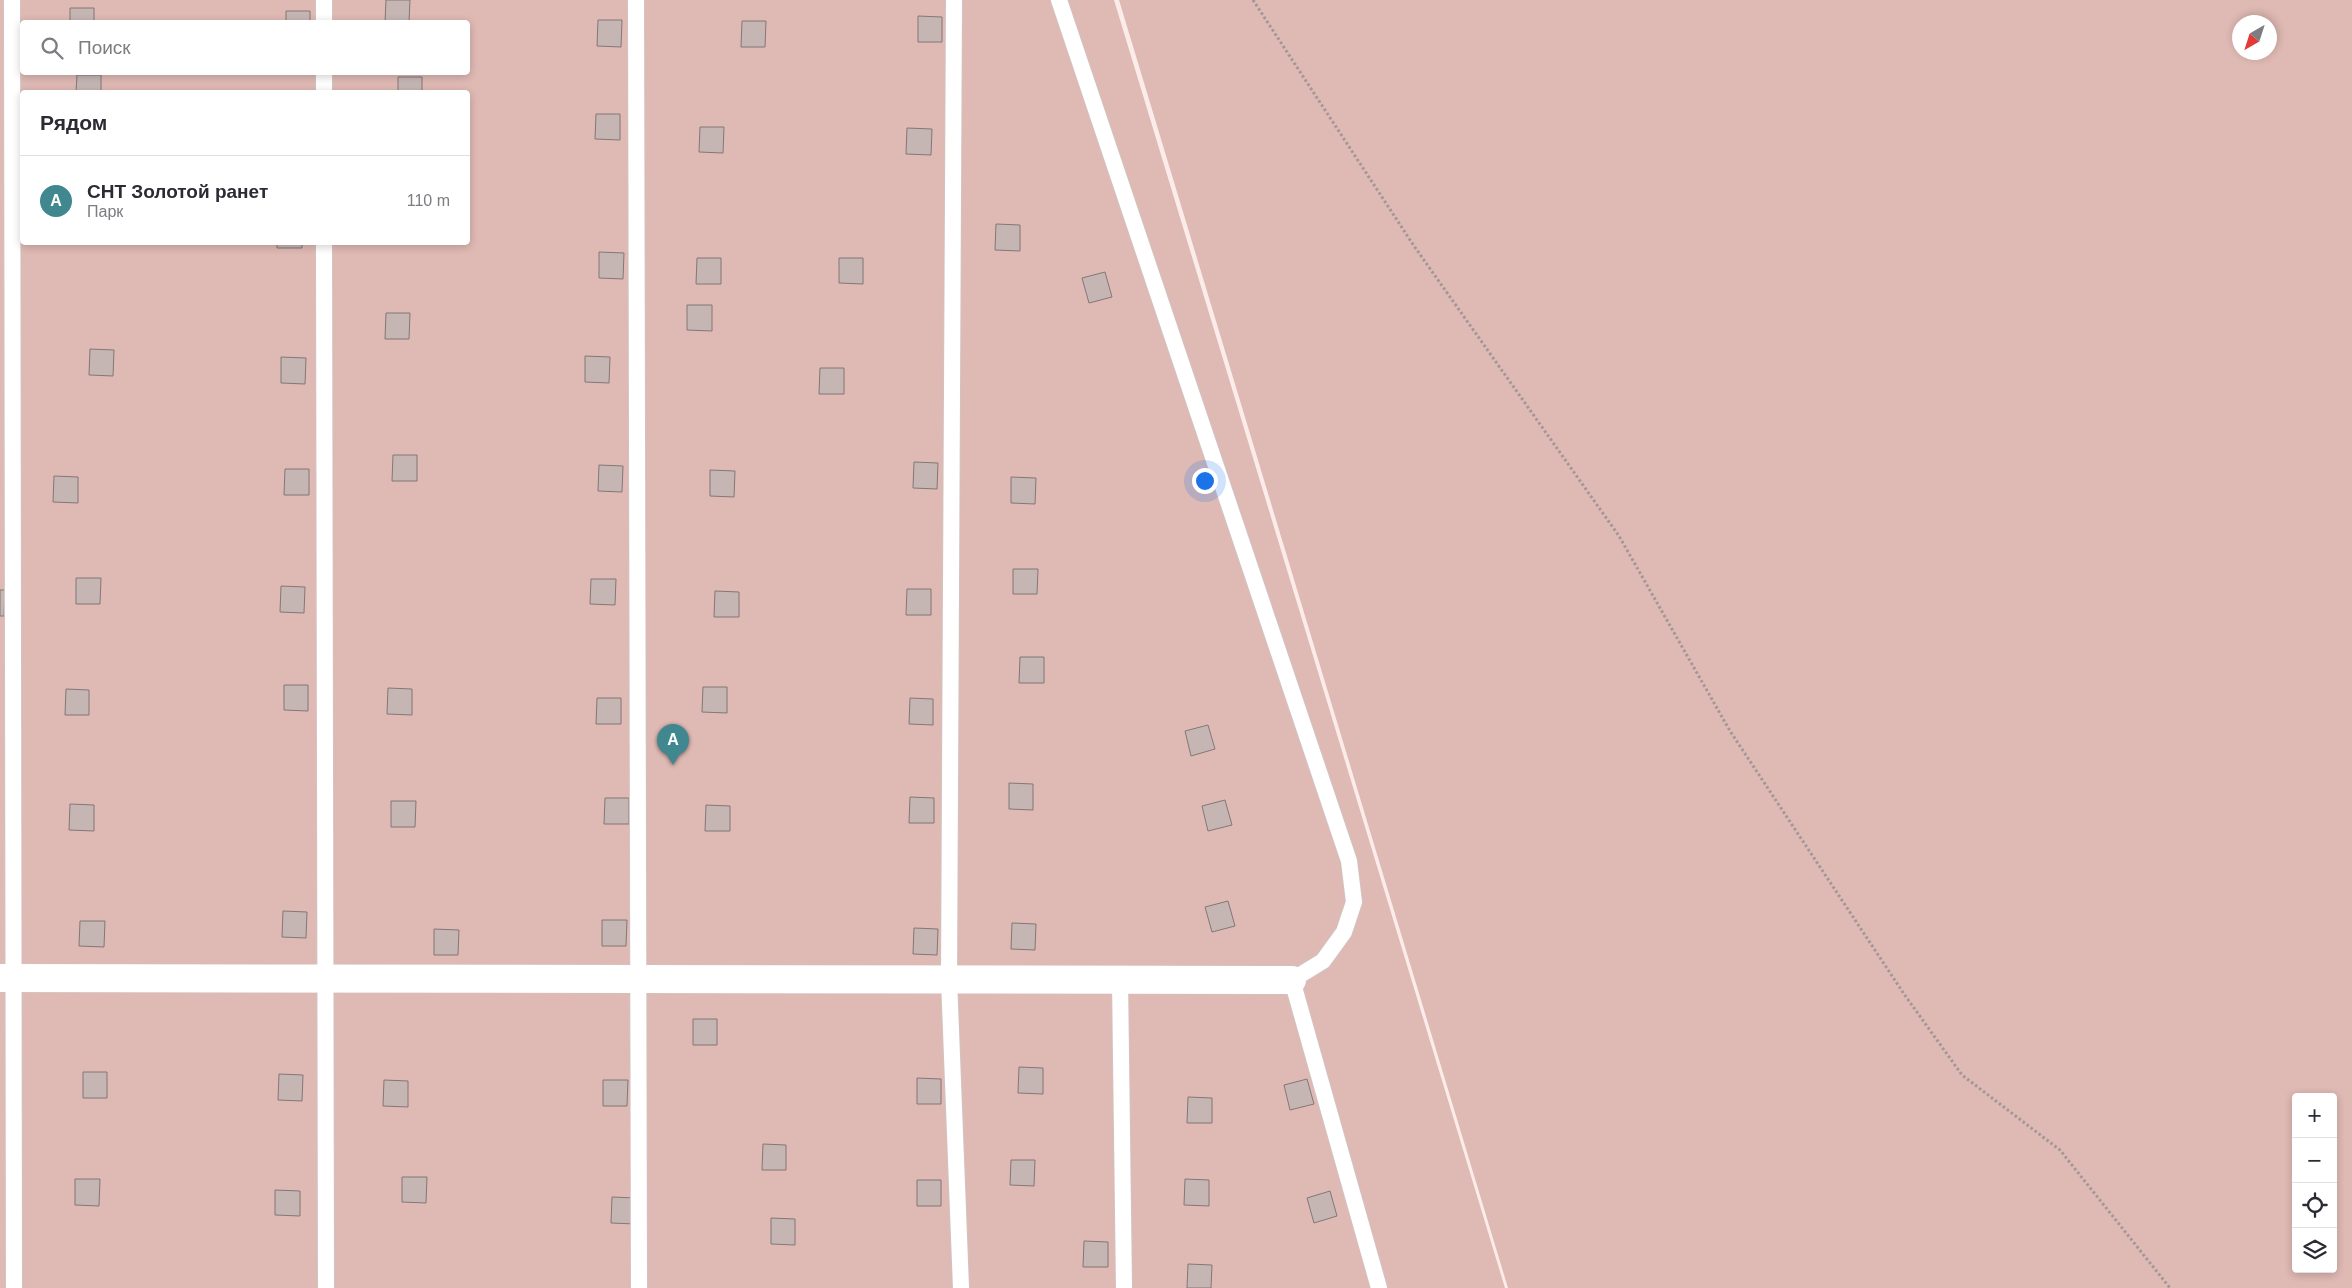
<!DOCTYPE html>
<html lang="ru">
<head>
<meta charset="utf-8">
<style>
	body { margin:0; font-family:Arial,sans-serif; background:#f2f2f3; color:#2b2b33 }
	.controls { position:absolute; right:15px; bottom:15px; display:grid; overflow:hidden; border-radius:5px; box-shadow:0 2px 8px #0003 }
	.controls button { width:45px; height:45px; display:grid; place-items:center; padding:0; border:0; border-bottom:1px solid #e1e1e2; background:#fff; color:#2b2b33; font:25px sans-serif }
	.compass { position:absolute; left:2232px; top:15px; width:45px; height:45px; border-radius:50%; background:#fff; box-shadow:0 2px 8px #0003; rotate:219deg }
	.you { position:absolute; left:1204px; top:480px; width:18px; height:18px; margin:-12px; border:4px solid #fff; border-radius:50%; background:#1a73e8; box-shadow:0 0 0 8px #1a73e833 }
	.badge { display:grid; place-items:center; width:32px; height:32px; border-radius:50%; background:#408790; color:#fff; font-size:16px; font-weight:700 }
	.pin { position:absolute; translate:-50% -41px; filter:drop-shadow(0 1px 2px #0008) }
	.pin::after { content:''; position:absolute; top:26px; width:18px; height:15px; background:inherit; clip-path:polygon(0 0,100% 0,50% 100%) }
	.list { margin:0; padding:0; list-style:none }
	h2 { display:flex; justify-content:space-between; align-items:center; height:65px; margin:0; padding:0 20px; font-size:21px }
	h2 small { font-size:16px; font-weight:400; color:#7c7c81 }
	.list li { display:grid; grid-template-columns:32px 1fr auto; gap:15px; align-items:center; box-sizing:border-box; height:90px; padding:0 20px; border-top:1px solid #e1e1e2 }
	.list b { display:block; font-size:19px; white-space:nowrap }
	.list p { margin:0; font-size:16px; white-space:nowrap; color:#7c7c81 }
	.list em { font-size:16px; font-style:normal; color:#7c7c81 }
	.icon { flex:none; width:28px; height:28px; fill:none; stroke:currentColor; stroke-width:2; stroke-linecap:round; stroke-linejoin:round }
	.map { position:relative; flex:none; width:2352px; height:1288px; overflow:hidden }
	.search { position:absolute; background:#fff; box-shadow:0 2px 8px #0003; left:20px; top:20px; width:450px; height:55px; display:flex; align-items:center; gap:12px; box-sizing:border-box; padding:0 18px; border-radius:5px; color:#7c7c81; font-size:19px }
	.panel { position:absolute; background:#fff; box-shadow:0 2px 8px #0003; left:20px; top:90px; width:450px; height:155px; border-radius:5px }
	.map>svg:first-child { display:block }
	.green { fill:#dfb9b4; fill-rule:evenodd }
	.building { fill:#c5b6b4; stroke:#847775 }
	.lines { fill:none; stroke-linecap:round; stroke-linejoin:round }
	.lane-casing { stroke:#d2c3c1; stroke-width:18 }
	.street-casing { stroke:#d2c3c1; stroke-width:29 }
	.path { stroke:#a29796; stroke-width:3; stroke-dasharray:2.5 2.5; stroke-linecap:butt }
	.lane { stroke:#fff; stroke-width:16 }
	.street { stroke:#fff; stroke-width:28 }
</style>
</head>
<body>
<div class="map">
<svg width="2352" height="1288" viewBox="0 0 2352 1288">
	<rect width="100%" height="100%" fill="#fbecea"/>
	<path class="green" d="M0 0H1114L1505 1288H0ZM22 22H468V72H22ZM22 92H468V242H22Z
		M1119 0H2352V1288H1508ZM2240 22H2270V52H2240ZM2296 1097H2333V1269H2296Z"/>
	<path class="building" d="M386 0H410L409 22H385Z
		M70 8H94V22H70Z
		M286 11H310V22H286Z
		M918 16 942 17V42H918Z
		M598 20H622L621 47 597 46Z
		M742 21H766L765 47H741Z
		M77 75H101V92H76Z
		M398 77H422V92H398Z
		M596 114H620V140L595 139Z
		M700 127H724L723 153 699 152Z
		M907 128 932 129 931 155 906 154Z
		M996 224 1020 225V251L995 250Z
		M277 242H302V248H277Z
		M599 252 624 253 623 279 599 278Z
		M697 258H721V284H696Z
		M839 258H863V284L839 283Z
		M1105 272 1112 297 1089 303 1082 278Z
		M687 305H712V331L687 330Z
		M386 313H410L409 339H385Z
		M90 349 114 350 113 376 89 375Z
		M585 356 610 357 609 383 585 382Z
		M281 357 306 358 305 384 281 383Z
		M820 368H844V394H819Z
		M393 455H417V481H392Z
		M914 462 938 463 937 489 913 488Z
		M599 465 623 466 622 492 598 491Z
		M285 469H309V495H284Z
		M710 470 735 471 734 497 710 496Z
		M54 476 78 477V503L53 502Z
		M1011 477 1036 478 1035 504 1011 503Z
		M1013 569H1038L1037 594H1013Z
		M76 578H101L100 604H76Z
		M591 579H616L615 605 590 604Z
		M281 586 305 587 304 613 280 612Z
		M907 589H931V615H906Z
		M0 590H5L4 616H0Z
		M715 591 739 592V617H714Z
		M1020 657H1044V683H1019Z
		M284 685H308V711L284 710Z
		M703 687H727V713L702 712Z
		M388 688 412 689V715L387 714Z
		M66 689 89 690V715H65Z
		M597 698H621V724H596Z
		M910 698 933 699V725L909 724Z
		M1208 725 1215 749 1191 756 1185 731Z
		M1009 783 1033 784V810L1009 809Z
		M910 797 934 798V823H909Z
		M605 798H629V824H604Z
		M1225 800 1232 825 1208 831 1202 806Z
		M391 801H416L415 827H391Z
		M70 804 94 805V831L69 830Z
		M706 805 730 806V831H705Z
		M1228 901 1235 926 1212 932 1205 907Z
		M283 911 307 912 306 938 282 937Z
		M602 920H627L626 946H602Z
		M80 921H105L104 947 79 946Z
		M1012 923 1036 924 1035 950 1011 949Z
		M914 928 938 929 937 955 913 954Z
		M434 929 459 930 458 955H434Z
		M693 1019H717V1045H693Z
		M1019 1067 1043 1068V1094L1018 1093Z
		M83 1072H107V1098H83Z
		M279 1074 303 1075 302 1101 278 1100Z
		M917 1078 941 1079V1104H917Z
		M1307 1079 1314 1104 1290 1110 1284 1085Z
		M384 1080 408 1081V1107L383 1106Z
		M603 1080H628L627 1106H603Z
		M1188 1097 1212 1098V1123H1187Z
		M763 1144 786 1145V1170H762Z
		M1011 1160H1035L1034 1186 1010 1185Z
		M402 1177H427L426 1203 402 1202Z
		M75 1179H100L99 1206 75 1205Z
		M1185 1179 1209 1180V1206L1184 1205Z
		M917 1180H941V1206H917Z
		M275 1190 300 1191V1216L275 1215Z
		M1330 1191 1337 1216 1314 1223 1307 1198Z
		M612 1197 636 1198 635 1224 611 1223Z
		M771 1218 795 1219V1245L771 1244Z
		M1084 1241 1108 1242V1267H1083Z
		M1188 1264 1212 1265 1211 1288H1187Z"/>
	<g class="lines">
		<g class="lane-casing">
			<path id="lane" d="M12 0 14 1288
				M324 0V22
				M636 0 639 1288
				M954 0 949 979 961 1288
				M1059 0 1349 861 1354 902 1344 932 1323 961 1292 980 1379 1288
				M324 72V92
				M324 242 326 1288
				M1120 979 1124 1288"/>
		</g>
		<g class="street-casing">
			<path id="street" d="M0 978 1292 980"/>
		</g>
		<path class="path" d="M1253 0 1414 246 1619 536 1730 731 1904 994 1962 1075 2060 1150 2170 1288"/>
		<use href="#lane" class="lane"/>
		<use href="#street" class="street"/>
	</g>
</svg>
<div class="controls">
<button>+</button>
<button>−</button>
<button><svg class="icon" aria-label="locate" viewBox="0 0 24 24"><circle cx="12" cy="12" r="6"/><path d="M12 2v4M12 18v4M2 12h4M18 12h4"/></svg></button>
<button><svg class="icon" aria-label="layers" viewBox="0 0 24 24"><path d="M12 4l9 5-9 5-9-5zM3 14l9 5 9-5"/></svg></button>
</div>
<svg class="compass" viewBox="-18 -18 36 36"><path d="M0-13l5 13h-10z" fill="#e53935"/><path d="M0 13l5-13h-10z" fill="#7c7c81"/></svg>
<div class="you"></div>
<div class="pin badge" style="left:673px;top:765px">A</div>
<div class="search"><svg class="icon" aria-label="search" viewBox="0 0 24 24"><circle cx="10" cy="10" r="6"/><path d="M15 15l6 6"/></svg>Поиск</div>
<section class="panel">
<h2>Рядом<small></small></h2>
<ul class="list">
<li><span class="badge">A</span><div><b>СНТ Золотой ранет</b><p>Парк</p></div><em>110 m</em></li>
</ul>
</section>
</div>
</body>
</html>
